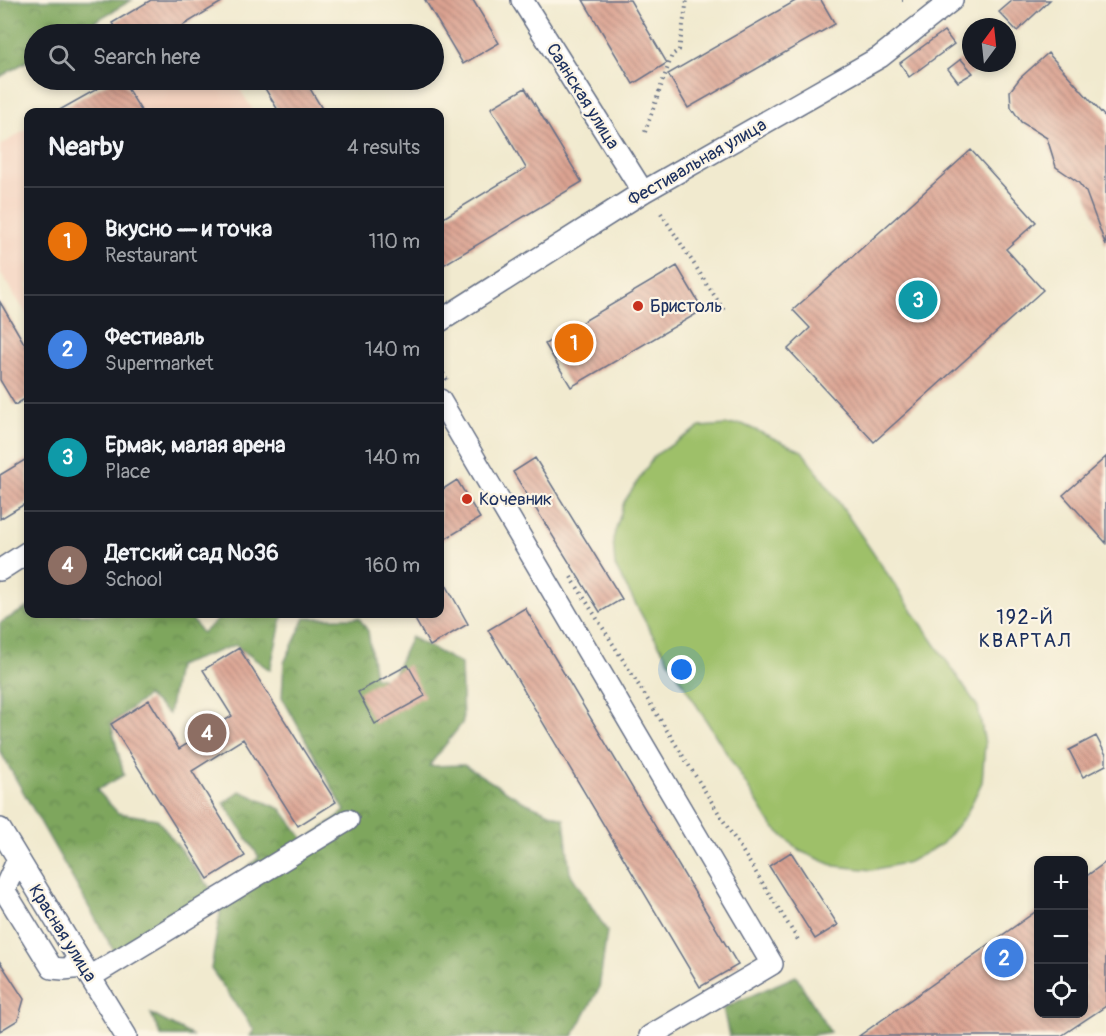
<!DOCTYPE html>
<html lang="en">
<head>
<meta charset="utf-8">
<style>
	body { margin:0; font-family:Pangolin,sans-serif; background:#242831; color:#f1f3f6 }
	.controls { position:absolute; right:18px; bottom:18px; display:grid; overflow:hidden; border-radius:12px; box-shadow:0 3px 9px #0003 }
	.controls button { width:54px; height:54px; display:grid; place-items:center; padding:0; border:0; border-bottom:2px solid #363941; background:#171b24; color:#f1f3f6; font:30px sans-serif }
	.compass { position:absolute; left:962px; top:18px; width:54px; height:54px; border-radius:50%; background:#171b24; box-shadow:0 3px 9px #0003; rotate:15deg }
	.you { position:absolute; left:682px; top:670px; width:21px; height:21px; margin:-15px; border:4px solid #fff; border-radius:50%; background:#1a73e8; box-shadow:0 0 0 9px #1a73e833 }
	.badge { display:grid; place-items:center; width:39px; height:39px; border-radius:50%; background:#c8321e; color:#fff; font-size:20px; font-weight:700 }
	.pin { position:absolute; translate:-50% -50%; border:3px solid #fff; box-shadow:0 2px 6px #0006 }
	.list { margin:0; padding:0; list-style:none }
	h2 { display:flex; justify-content:space-between; align-items:center; height:78px; margin:0; padding:0 24px; font-size:26px }
	h2 small { font-size:20px; font-weight:400; color:#9ea1a6 }
	.list li { display:grid; grid-template-columns:39px 1fr auto; gap:18px; align-items:center; box-sizing:border-box; height:108px; padding:0 24px; border-top:2px solid #363941 }
	.list b { display:block; font-size:22px; white-space:nowrap }
	.list p { margin:0; font-size:20px; white-space:nowrap; color:#9ea1a6 }
	.list em { font-size:20px; font-style:normal; color:#9ea1a6 }
	.icon { flex:none; width:33px; height:33px; fill:none; stroke:currentColor; stroke-width:2; stroke-linecap:round; stroke-linejoin:round }
	.map { position:relative; flex:none; width:1106px; height:1036px; overflow:hidden }
	.search { position:absolute; background:#171b24; box-shadow:0 3px 9px #0003; left:24px; top:24px; width:420px; height:66px; display:flex; align-items:center; gap:15px; box-sizing:border-box; padding:0 21px; border-radius:33px; color:#9ea1a6; font-size:22px }
	.panel { position:absolute; background:#171b24; box-shadow:0 3px 9px #0003; left:24px; top:108px; width:420px; height:510px; border-radius:12px }
	.map>svg:first-child { display:block }
	.built { fill:#f4d3c0 }
	.forest { fill:url(#forest-crowns); stroke:#4c6a5e; stroke-width:1.5 }
	.pitch { fill:#9ec069; stroke:#5c7864; stroke-width:1.5 }
	.building { fill:url(#building-back-hatch) }
	.lines { fill:none; stroke-linecap:round; stroke-linejoin:round }
	.minor-casing { stroke:#667086; stroke-width:24 }
	.path { stroke:#667086; stroke-width:4; stroke-dasharray:1.5 4.5; stroke-linecap:butt }
	.minor { stroke:#fff; stroke-width:21 }
	.poi-dot { fill:#c8321e; stroke:#fcf5e5; stroke-width:2 }
	.labels { text-anchor:middle; stroke-width:4.5; stroke-linejoin:round; paint-order:stroke }
	.street-label { font-size:18px; fill:#1b2f5e; stroke:#fcf5e5 }
	.poi-label { font-size:18px; fill:#1b2f5e; stroke:#fcf5e5; text-anchor:start }
	.neighbourhood-label { font-size:20px; letter-spacing:1.5px; fill:#1b2f5e; stroke:#fcf5e5 }
</style>
</head>
<body>
<div class="map">
<svg width="1106" height="1036" viewBox="0 0 1106 1036">
	<defs>
		<pattern id="forest-crowns" width="20" height="18" patternUnits="userSpaceOnUse" patternTransform="scale(1.5)"><rect width="20" height="18" fill="#7ea65d"/><path d="M2 6a3 3 0 1 1 6 0M12 15a3 3 0 1 1 6 0" fill="none" stroke="#668850"/></pattern>
		<pattern id="building-back-hatch" width="6" height="6" patternUnits="userSpaceOnUse" patternTransform="scale(1.5)"><rect width="6" height="6" fill="#dba391"/><path d="M-1 5l2 2M0 0l6 6M5-1l2 2" fill="none" stroke="#b1857a"/></pattern>
	</defs>
	<rect width="100%" height="100%" fill="#fcf5e5"/>
	<filter id="ink" filterUnits="userSpaceOnUse"><feTurbulence type="fractalNoise" baseFrequency=".0167" numOctaves="2"/><feDisplacementMap in="SourceGraphic" scale="12" xChannelSelector="R" yChannelSelector="G"/><feConvolveMatrix kernelMatrix="1 2 1 2 8 2 1 2 1" color-interpolation-filters="sRGB"/></filter>
	<filter id="wash" filterUnits="userSpaceOnUse"><feTurbulence type="fractalNoise" baseFrequency=".008" numOctaves="4" result="noise"/><feDisplacementMap in="SourceGraphic" scale="24" xChannelSelector="R" yChannelSelector="G"/><feGaussianBlur stdDeviation="1.35" result="paint"/><feColorMatrix in="noise" values="0 0 0 0 0 0 0 0 0 0 0 0 0 0 0 0 0 1.4 0 .05"/><feComposite in="paint" operator="in"/></filter>
	<g filter="url(#wash)">
		<rect width="100%" height="100%" fill="#f1eacf"/>
		<path class="built" d="M113 80H234L254 112H56Z
			M28 128V316L0 273V146Z"/>
		<path class="forest" d="M0 0H132L73 34H34V57L0 77Z
			M28 607V614H188L202 633 225 614H283L270 670 235 645 177 666 169 714 147 696 111 724 124 775 97 790 118 813 157 819 214 893 115 953 0 751V623Z
			M305 618H359L368 631 375 677 391 680 411 637 461 664 463 722 429 766 464 765 522 801 564 819 570 873 607 931 599 989 573 1036H250L254 1030 211 969 224 889 259 857 224 803 240 791 281 809 305 841 345 811 282 697 284 663Z
			M796 976 830 1032 808 1036H729L723 1008Z
			M151 1014 193 1036H161Z"/>
		<path class="pitch" d="M742 424 802 451 831 491 978 707 985 744 982 782 966 815 942 844 909 862 872 870 835 866 800 851 772 826 651 632 615 566 613 539 624 502 655 455 700 427Z"/>
		<g id="blocks">
			<path class="building" d="M151 0H225L169 34H120L112 23Z
				M425 0H473L499 43 463 64Z
				M583 0H630L667 63 633 84Z
				M797 0H821L835 24 688 108 668 74Z
				M1013 0H1050L1017 31 999 12Z
				M944 31 954 44 909 77 900 63Z
				M1048 53 1106 118V246L1086 192 1078 182 1056 167 1047 138 1021 122 1011 107 1010 91 1020 78Z
				M961 59 973 73 958 82 948 69Z
				M113 80H122L142 112H56Z
				M260 80H305L324 112H279Z
				M525 88 582 182 440 267V220L526 168 491 108Z
				M971 150 1036 222 1006 249 1043 290 874 442 788 349 810 328 793 310Z
				M677 266 703 310 571 387 545 344Z
				M0 302 28 350V397L15 405 0 380Z
				M1106 457V543L1063 495Z
				M28 458V502L0 519V475Z
				M535 458 622 599 600 612 513 472Z
				M457 480 480 518 440 542V491Z
				M440 574 468 624 430 646 412 614H440Z
				M525 608 738 965 700 987 488 630Z
				M239 648 336 802 298 826 243 739 192 771 245 856 208 879 111 724 149 700 179 749 232 716 203 670Z
				M408 665 425 696 375 724 358 692Z
				M1096 736 1106 755V765L1083 777 1069 750Z
				M791 852 838 925 815 939 769 866Z
				M1106 862V1006L1061 1036H859L1038 910V1014H1084V878Z
				M0 962 24 999 18 1020 0 1031Z"/>
		</g>
	</g>
	<g filter="url(#ink)">
		<use href="#blocks" fill-opacity="0" stroke="#667086" stroke-width="1.5"/>
		<g class="lines">
			<g class="minor-casing">
				<path id="minor" d="M522 0 643 192
					M440 321 643 192 880 57 952 0
					M440 400 772 964 650 1036
					M0 570 28 552
					M0 829 126 1036
					M18 859 4 890 52 968 63 969 84 967
					M90 977 348 820"/>
			</g>
			<path class="path" d="M902 0H903
				M645 132 672 55 679 50 687 0
				M661 213 725 312
				M440 368 447 380
				M571 577 800 943"/>
			<use href="#minor" class="minor"/>
		</g>
	</g>
	<g class="poi-dot">
		<circle cx="638" cy="306" r="6"/>
		<circle cx="467" cy="499" r="6"/>
	</g>
	<g class="labels">
		<g class="street-label">
			<text transform="translate(583 96) rotate(58)" y="6">Саянская улица</text>
			<text transform="translate(697 162) rotate(-30)" y="6">Фестивальная улица</text>
			<text transform="translate(63 933) rotate(58)" y="6">Красная улица</text>
		</g>
		<g class="poi-label">
			<text x="650" y="312">Бристоль</text>
			<text x="479" y="505">Кочевник</text>
		</g>
		<g class="neighbourhood-label">
			<text x="1025" y="624">192-Й<tspan x="1025" dy="23">КВАРТАЛ</tspan></text>
		</g>
	</g>
</svg>
<div class="controls">
<button>+</button>
<button>−</button>
<button><svg class="icon" aria-label="locate" viewBox="0 0 24 24"><circle cx="12" cy="12" r="6"/><path d="M12 2v4M12 18v4M2 12h4M18 12h4"/></svg></button>
</div>
<svg class="compass" viewBox="-18 -18 36 36"><path d="M0-13l5 13h-10z" fill="#e53935"/><path d="M0 13l5-13h-10z" fill="#9ea1a6"/></svg>
<div class="you"></div>
<div class="pin badge" style="left:574px;top:343px;background:#e8710a">1</div>
<div class="pin badge" style="left:1004px;top:958px;background:#3f7fe0">2</div>
<div class="pin badge" style="left:918px;top:300px;background:#0f9aa8">3</div>
<div class="pin badge" style="left:207px;top:733px;background:#8d6e63">4</div>
<div class="search"><svg class="icon" aria-label="search" viewBox="0 0 24 24"><circle cx="10" cy="10" r="6"/><path d="M15 15l6 6"/></svg>Search here</div>
<section class="panel">
<h2>Nearby<small>4 results</small></h2>
<ul class="list">
<li><span class="badge" style="background:#e8710a">1</span><div><b>Вкусно — и точка</b><p>Restaurant</p></div><em>110 m</em></li>
<li><span class="badge" style="background:#3f7fe0">2</span><div><b>Фестиваль</b><p>Supermarket</p></div><em>140 m</em></li>
<li><span class="badge" style="background:#0f9aa8">3</span><div><b>Ермак, малая арена</b><p>Place</p></div><em>140 m</em></li>
<li><span class="badge" style="background:#8d6e63">4</span><div><b>Детский сад №36</b><p>School</p></div><em>160 m</em></li>
</ul>
</section>
</div>
</body>
</html>
